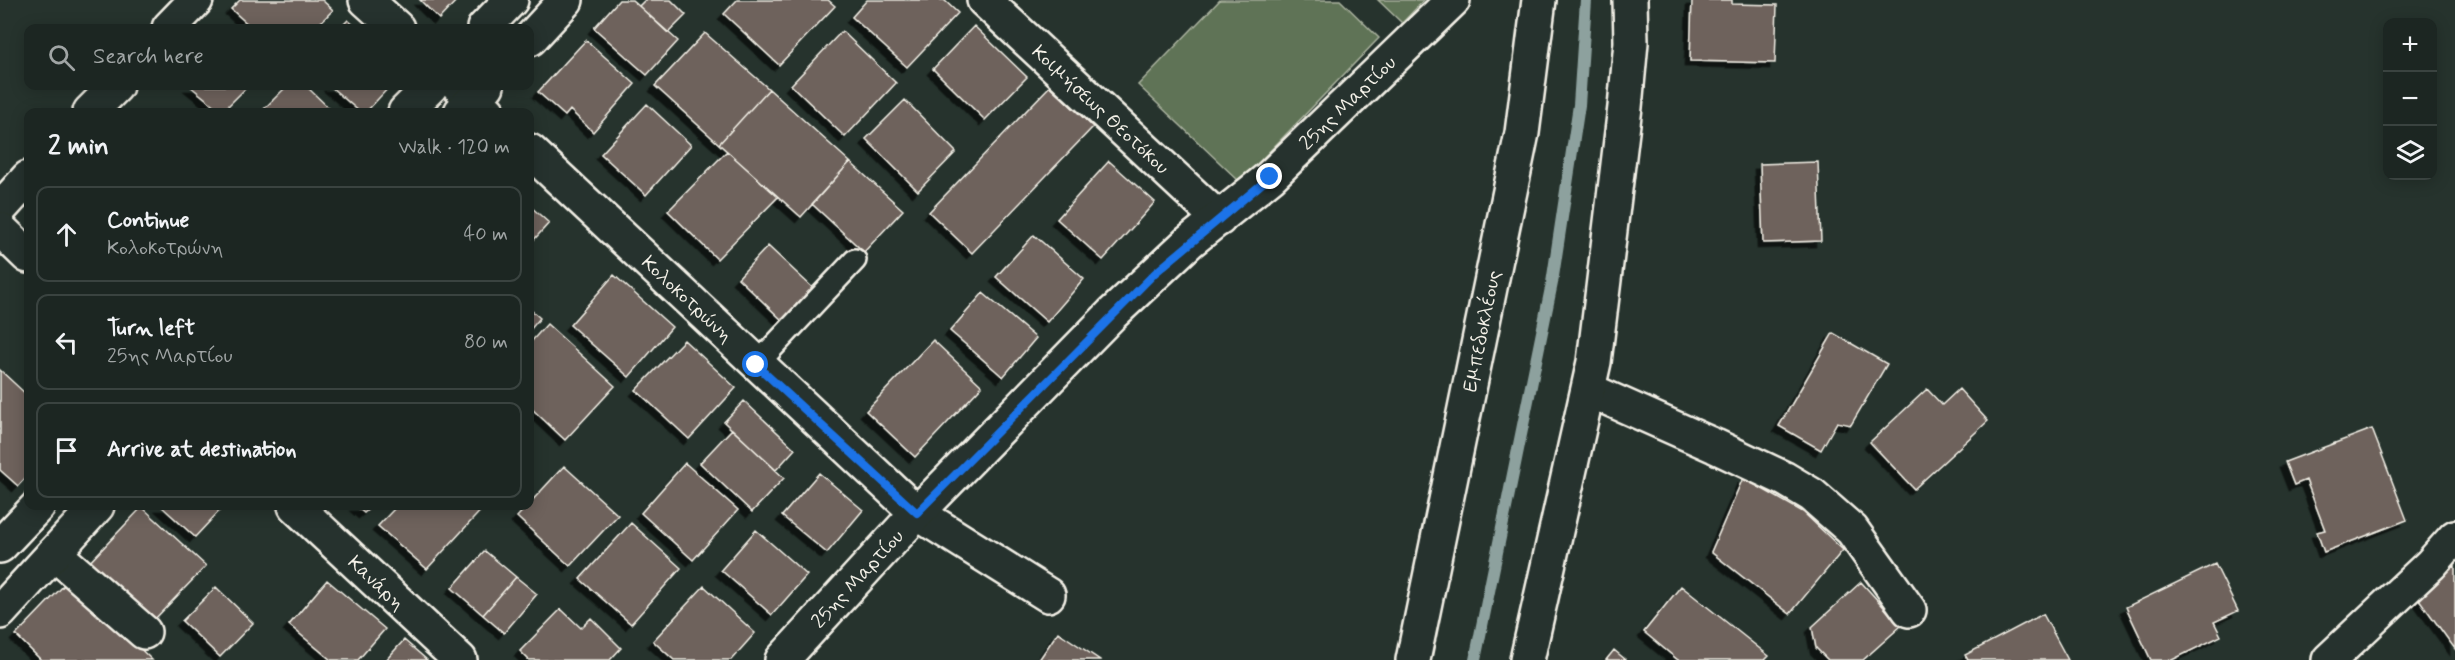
<!DOCTYPE html>
<html lang="en">
<head>
<meta charset="utf-8">
<style>
	body { margin:0; font-family:Mynerve,sans-serif; background:#252e2a; color:#f1f3f6 }
	.controls { position:absolute; right:18px; top:18px; display:grid; overflow:hidden; border-radius:12px; box-shadow:0 3px 15px #0003 }
	.controls button { width:54px; height:54px; display:grid; place-items:center; padding:0; border:0; border-bottom:2px solid #3a4340; background:#1c2622; color:#f1f3f6; font:30px sans-serif }
	.stop { position:absolute; width:18px; height:18px; margin:-14px; border:4px solid #1a73e8; border-radius:50%; background:#fff }
	.stop.end { background:#1a73e8; border-color:#fff; box-shadow:0 2px 6px #0008 }
	.list { margin:0; padding:0; list-style:none }
	h2 { display:flex; justify-content:space-between; align-items:center; height:78px; margin:0; padding:0 24px; font-size:26px }
	h2 small { font-size:20px; font-weight:400; color:#a0a5a5 }
	.list li { display:grid; grid-template-columns:39px 1fr auto; gap:18px; align-items:center; box-sizing:border-box; height:96px; margin:0 12px 12px; padding:0 12px; border:2px solid #3a4340; border-radius:12px }
	.list b { display:block; font-size:22px; white-space:nowrap }
	.list p { margin:0; font-size:20px; white-space:nowrap; color:#a0a5a5 }
	.list em { font-size:20px; font-style:normal; color:#a0a5a5 }
	.icon { flex:none; width:33px; height:33px; fill:none; stroke:currentColor; stroke-width:2; stroke-linecap:round; stroke-linejoin:round }
	.map { position:relative; flex:none; width:2455px; height:660px; overflow:hidden }
	.search { position:absolute; background:#1c2622; box-shadow:0 3px 15px #0003; left:24px; top:24px; width:510px; height:66px; display:flex; align-items:center; gap:15px; box-sizing:border-box; padding:0 21px; border-radius:12px; color:#a0a5a5; font-size:22px }
	.panel { position:absolute; background:#1c2622; box-shadow:0 3px 15px #0003; left:24px; top:108px; width:510px; height:402px; border-radius:12px }
	.map>svg:first-child { display:block }
	.green { fill:#5f7356; stroke:#aab29f; stroke-width:1.5 }
	.lines { fill:none; stroke-linecap:round; stroke-linejoin:round }
	.stream { stroke:#8da19e; stroke-width:12 }
	.building { fill:#6e625b; stroke:#f4f1e8; stroke-width:1.5; filter:url(#shadow) }
	.service-casing { stroke:#f4f1e8; stroke-width:26 }
	.minor-casing { stroke:#f4f1e8; stroke-width:38 }
	.tertiary-casing { stroke:#f4f1e8; stroke-width:38 }
	.secondary-casing { stroke:#f4f1e8; stroke-width:38 }
	.service { stroke:#26332d; stroke-width:21 }
	.minor { stroke:#26332d; stroke-width:33 }
	.tertiary { stroke:#26332d; stroke-width:33 }
	.secondary { stroke:#26332d; stroke-width:33 }
	.route { stroke:#1a73e8; stroke-width:8 }
	.labels { text-anchor:middle; stroke-width:6; stroke-linejoin:round; paint-order:stroke }
	.street-label { font-size:20px; fill:#f4f1e8; stroke:#26332d }
</style>
</head>
<body>
<div class="map">
<svg width="2455" height="660" viewBox="0 0 2455 660">
	<defs>
		<filter id="shadow"><feDropShadow dx="-5.5" dy="5.5" stdDeviation="0" flood-color="#0009"/></filter>
	</defs>
	<rect width="100%" height="100%" fill="#26332d"/>
	<filter id="ink" filterUnits="userSpaceOnUse"><feTurbulence type="fractalNoise" baseFrequency=".0167" numOctaves="2"/><feDisplacementMap in="SourceGraphic" scale="12" xChannelSelector="R" yChannelSelector="G"/><feConvolveMatrix kernelMatrix="1 2 1 2 8 2 1 2 1" color-interpolation-filters="sRGB"/></filter>
	<g filter="url(#ink)">
		<path class="green" d="M1220 0H1340L1379 38 1240 182 1138 85Z
			M1378 0H1424L1402 23Z"/>
		<g class="lines">
			<path class="stream" d="M1475 660 1552 283 1579 105 1586 0"/>
		</g>
		<path class="building" d="M240 0H322L333 10 315 28H252L231 9Z
			M420 0H457L439 19Z
			M619 0H632L678 41 647 75 594 28Z
			M645 0H671L686 15 668 33 639 6Z
			M737 0H828L835 6 779 65 724 14Z
			M867 0H944L958 13 907 67 852 17Z
			M1692 0H1732V4L1777 5 1775 63 1690 61Z
			M348 20 357 28H340Z
			M974 26 1027 77 985 120 933 69Z
			M842 31 896 83 845 137 791 85Z
			M705 33 769 89 719 144 655 86Z
			M586 40 635 84 593 132 570 110 565 116 538 92Z
			M190 86H248L222 112Z
			M287 86H306L333 112H261Z
			M330 86H390L366 112H360Z
			M1050 86 1093 127 972 253 929 212Z
			M769 89 850 162 801 217 719 144Z
			M905 100 956 152 918 191 866 139Z
			M647 104 691 145 646 195 601 154Z
			M727 151 778 197 717 259 668 211Z
			M1109 161 1155 202 1103 260 1057 219Z
			M850 162 903 210 864 252 812 204Z
			M1818 162 1821 241 1763 243 1760 164Z
			M530 206 549 223 530 244Z
			M1034 235 1084 279 1047 322 996 277Z
			M768 246 814 289 784 322 738 278Z
			M614 275 672 327 629 377 570 325Z
			M983 293 1036 338 1003 377 950 331Z
			M530 309 540 318 530 330Z
			M547 324 615 386 565 440 530 407V343Z
			M1833 333 1887 364 1851 425 1837 422 1821 450 1779 426Z
			M684 340 736 388 689 439 636 390Z
			M933 340 982 386 915 457 866 411Z
			M0 370 28 396V475L18 486 0 470Z
			M1927 389 1942 405 1959 389 1988 421 1914 489 1870 442Z
			M744 401 795 449 776 470 724 422Z
			M732 429 784 478 752 512 700 463Z
			M2372 429 2407 520 2324 552 2317 532 2325 530 2306 480 2294 485 2285 462Z
			M685 463 738 510 693 560 641 513Z
			M564 466 618 515 570 566 517 517Z
			M819 473 863 510 827 553 782 516Z
			M1743 478 1803 512 1843 550 1790 614 1711 552Z
			M161 506H224L195 537Z
			M356 506H372L364 513Z
			M397 506H485L427 569 378 526Z
			M142 507 206 566 151 623 88 564Z
			M631 523 681 568 631 624 580 579Z
			M756 530 807 575 772 615 721 570Z
			M485 551 516 577 483 615 452 588Z
			M2215 564 2238 611 2214 622 2221 636 2172 660H2151L2126 607Z
			M2455 566V649L2416 595Z
			M516 577 537 594 504 633 483 615Z
			M69 580 152 660H41L16 635Z
			M327 580 385 629 358 660H331L289 625Z
			M1861 582 1901 626 1863 660H1828L1816 648 1812 627Z
			M704 586 755 633 731 660H674L653 641Z
			M1681 586 1769 656 1765 660H1678L1644 632Z
			M216 587 253 623 220 657 182 621Z
			M561 609 581 628 591 618 621 648 610 660H529L520 651Z
			M2043 614 2068 660H1968L1965 655Z
			M1058 632 1100 660H1039Z
			M404 640 427 660H386Z
			M1614 650 1626 660H1606Z"/>
		<g class="lines">
			<g class="service-casing">
				<path id="service" d="M756 365 855 260"/>
			</g>
			<g class="minor-casing">
				<g id="minor">
					<path d="M366 0 397 28"/>
					<path id="s1" d="M984 0 1219 219"/>
					<path d="M169 28 196 0"/>
					<path d="M459 86 488 112"/>
					<path d="M90 112 116 86"/>
					<path id="s2" d="M530 151 917 513 1048 595"/>
					<path d="M0 209 28 178"/>
					<path d="M0 229 28 256"/>
					<path d="M1589 390 1715 446 1785 479 1812 495 1852 530 1909 610"/>
					<path id="s3" d="M295 506 460 660"/>
					<path d="M54 553 144 632"/>
					<path id="s4" d="M782 660 917 513 1112 314 1189 242 1270 177 1453 0"/>
					<path d="M1527 660 1594 362 1625 107 1631 42 1630 0"/>
					<path d="M2329 660 2431 564 2455 537"/>
				</g>
			</g>
			<g class="tertiary-casing">
				<g id="tertiary">
					<path id="s5" d="M1413 660 1522 133 1539 0"/>
				</g>
			</g>
			<g class="secondary-casing">
				<path id="secondary" d="M484 28 511 0
					M530 39 566 0
					M405 112 431 86
					M461 112 487 86
					M0 546 38 506
					M0 612 97 506"/>
			</g>
			<use href="#service" class="service"/>
			<use href="#minor" class="minor"/>
			<use href="#tertiary" class="tertiary"/>
			<use href="#secondary" class="secondary"/>
		</g>
	</g>
	<g class="lines" filter="url(#ink)">
		<path class="route" d="M756 365 917 513 1155 273 1270 177"/>
	</g>
	<g class="labels">
		<g class="street-label">
			<text dy="7" stroke="none"><textPath href="#s4" startOffset="795">25ης Μαρτίου</textPath></text>
			<text dy="7" stroke="none"><textPath href="#s1" startOffset="160">Κοιμήσεως Θεοτόκου</textPath></text>
			<text dy="7" stroke="none"><textPath href="#s2" startOffset="216">Κολοκοτρώνη</textPath></text>
			<text dy="7" stroke="none"><textPath href="#s5" startOffset="336">Εμπεδοκλέους</textPath></text>
			<text dy="7" stroke="none"><textPath href="#s4" startOffset="111">25ης Μαρτίου</textPath></text>
			<text dy="7" stroke="none"><textPath href="#s3" startOffset="112">Κανάρη</textPath></text>
		</g>
	</g>
</svg>
<div class="controls">
<button>+</button>
<button>−</button>
<button><svg class="icon" aria-label="layers" viewBox="0 0 24 24"><path d="M12 4l9 5-9 5-9-5zM3 14l9 5 9-5"/></svg></button>
</div>
<div class="stop" style="left:756px;top:365px"></div>
<div class="stop end" style="left:1270px;top:177px"></div>
<div class="search"><svg class="icon" aria-label="search" viewBox="0 0 24 24"><circle cx="10" cy="10" r="6"/><path d="M15 15l6 6"/></svg>Search here</div>
<section class="panel">
<h2>2 min<small>Walk · 120 m</small></h2>
<ul class="list">
<li><svg class="icon" aria-label="ahead" viewBox="0 0 24 24"><path d="M12 20V5M6 11l6-6 6 6"/></svg><div><b>Continue</b><p>Κολοκοτρώνη</p></div><em>40 m</em></li>
<li><svg class="icon" aria-label="left" viewBox="0 0 24 24"><path d="M17 20v-9H6M10 6l-5 5 5 5"/></svg><div><b>Turn left</b><p>25ης Μαρτίου</p></div><em>80 m</em></li>
<li><svg class="icon" aria-label="arrive" viewBox="0 0 24 24"><path d="M6 21V4h12l-3 4 3 4H6"/></svg><div><b>Arrive at destination</b></div></li>
</ul>
</section>
</div>
</body>
</html>
